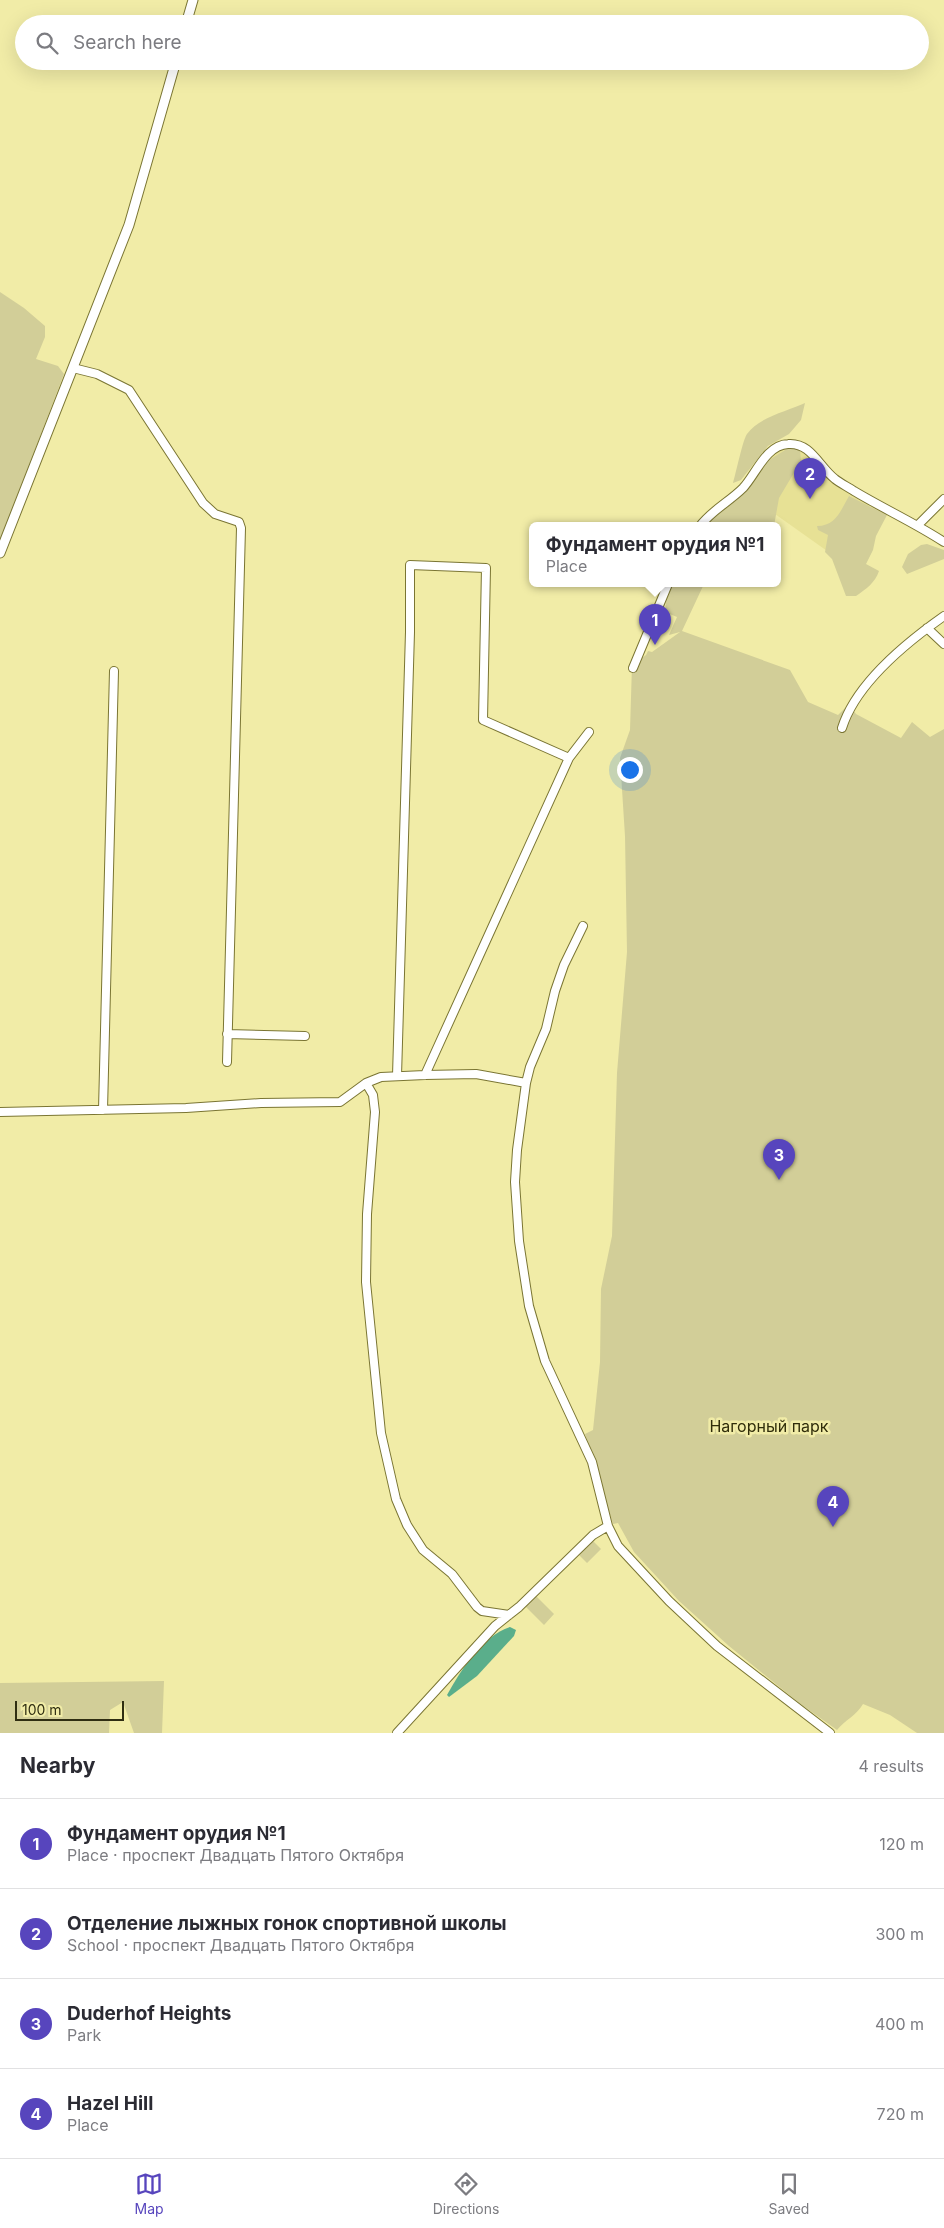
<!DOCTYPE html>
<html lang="en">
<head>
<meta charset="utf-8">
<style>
	body { margin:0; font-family:Inter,sans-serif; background:#f2f2f3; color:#2b2b33 }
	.scale { position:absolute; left:15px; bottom:12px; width:109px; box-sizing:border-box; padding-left:5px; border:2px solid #302e12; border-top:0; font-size:14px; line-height:18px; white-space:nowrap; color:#302e12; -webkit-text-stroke:4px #f1eca7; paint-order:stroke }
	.you { position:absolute; left:629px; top:769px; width:18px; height:18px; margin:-12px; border:4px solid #fff; border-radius:50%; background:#1a73e8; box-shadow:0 0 0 8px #1a73e833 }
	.badge { display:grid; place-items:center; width:32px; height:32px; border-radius:50%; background:#5745bd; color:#fff; font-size:16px; font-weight:700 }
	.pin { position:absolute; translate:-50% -41px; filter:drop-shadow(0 1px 2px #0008) }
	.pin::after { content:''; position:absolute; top:26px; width:18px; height:15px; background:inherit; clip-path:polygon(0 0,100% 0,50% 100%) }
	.popup { position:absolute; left:529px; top:522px; width:252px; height:65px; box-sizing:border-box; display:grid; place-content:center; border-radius:8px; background:#fff; filter:drop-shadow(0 1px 4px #0005); font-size:16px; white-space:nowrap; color:#7c7c81 }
	.popup b { font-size:19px; color:#2b2b33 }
	.popup::after { content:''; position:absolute; left:50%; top:100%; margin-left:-10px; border:10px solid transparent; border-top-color:#fff }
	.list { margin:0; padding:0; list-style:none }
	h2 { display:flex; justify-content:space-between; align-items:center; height:65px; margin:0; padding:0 20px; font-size:21px }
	h2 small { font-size:16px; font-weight:400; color:#7c7c81 }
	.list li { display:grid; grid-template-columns:32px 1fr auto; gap:15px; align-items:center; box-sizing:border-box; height:90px; padding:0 20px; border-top:1px solid #e1e1e2 }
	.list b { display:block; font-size:19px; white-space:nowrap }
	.list p { margin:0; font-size:16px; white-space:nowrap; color:#7c7c81 }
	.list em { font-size:16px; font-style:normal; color:#7c7c81 }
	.icon { flex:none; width:28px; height:28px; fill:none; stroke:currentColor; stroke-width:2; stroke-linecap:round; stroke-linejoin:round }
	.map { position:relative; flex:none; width:944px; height:1733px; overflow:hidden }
	.search { position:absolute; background:#fff; box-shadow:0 5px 20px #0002; left:15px; right:15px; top:15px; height:55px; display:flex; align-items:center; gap:12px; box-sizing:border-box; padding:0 18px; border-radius:28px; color:#7c7c81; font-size:19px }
	.sheet { height:425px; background:#fff }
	nav { display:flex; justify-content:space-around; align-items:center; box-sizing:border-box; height:70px; border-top:1px solid #e1e1e2; background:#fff; font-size:14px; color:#7c7c81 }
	nav a { display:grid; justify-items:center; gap:2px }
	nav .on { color:#5745bd }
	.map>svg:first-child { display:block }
	.built { fill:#e7e195 }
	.green { fill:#d2ce98 }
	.water { fill:#5aae8b }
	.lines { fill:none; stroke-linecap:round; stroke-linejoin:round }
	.minor-casing { stroke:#7a7533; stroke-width:10 }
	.tertiary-casing { stroke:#7a7533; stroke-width:11 }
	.minor { stroke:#fff; stroke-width:8 }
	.tertiary { stroke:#fff; stroke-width:9 }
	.labels { text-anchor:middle; stroke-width:5; stroke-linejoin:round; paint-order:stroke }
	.park-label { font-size:16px; fill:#302d0a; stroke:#f1eca7 }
</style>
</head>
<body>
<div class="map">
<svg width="944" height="1733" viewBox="0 0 944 1733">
	<rect width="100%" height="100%" fill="#f1eca7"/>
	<path class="built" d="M789 446 806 453 826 477 871 502 837 558 744 492 770 456 774 452Z"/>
	<path class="green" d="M0 292 24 308 45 326V337L36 359 58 366 64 374 0 541Z
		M805 403 801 420 789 434 768 446 741 480 733 483C736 473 743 439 747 434 759 417 788 411 805 403Z
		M790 447 800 450 801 461 779 498 774 526H702L755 477 769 460Z
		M849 496 887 515 876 536 873 550 866 564 879 571C875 583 866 589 856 596H846L832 559 825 552 828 535 818 530 817 526C836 526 841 510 849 496Z
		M927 544 944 550V559L907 574 902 567 908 554 921 545Z
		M670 584H704L682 631 790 670 808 702 838 715 849 704 856 714 901 738 912 722 930 737 944 729V1733H917L890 1715 863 1704C857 1715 845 1720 837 1730L799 1703 729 1646 679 1601 634 1552 618 1523 613 1524 585 1434 593 1430 600 1362 601 1289 612 1236 617 1073 627 952 625 836 620 758 630 730 632 665 646 655 648 651 652 652 680 632 669 635 677 617 665 612 667 589Z
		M593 1541 601 1549 587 1563 579 1555Z
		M535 1595 554 1614 544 1625 525 1606Z
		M164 1681 162 1733H134L123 1702 110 1710 109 1733H0V1683Z"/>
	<path class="water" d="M510 1627 516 1630 514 1636 477 1676 449 1697 447 1695C461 1670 482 1636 510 1627Z"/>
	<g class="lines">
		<g class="minor-casing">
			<path id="minor" d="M73 368 97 374 129 390 203 503 215 514 239 522 241 528 227 1062
				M918 525 944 499
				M700 526C712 510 729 502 743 488 756 474 766 445 788 444 811 442 819 467 835 479 840 483 848 487 854 491 884 509 915 523 944 542
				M927 628 944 644
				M633 668 668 584
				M842 728C856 683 907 642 944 616
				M569 758 589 732
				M583 926 564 965 555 991 546 1029 530 1067 526 1083 517 1150 515 1182 519 1241 529 1306 545 1361 592 1462 608 1526 618 1546 669 1601 717 1646 830 1733
				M227 1034 305 1036
				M397 1076 410 632V565L486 568 483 720 569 758 425 1075
				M366 1083 373 1095 375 1112 367 1214 366 1282 381 1433 396 1499 407 1525 423 1550 452 1574 477 1607 482 1611 509 1615
				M103 1110 114 671
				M0 1112 186 1108 261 1103 340 1102 366 1083 381 1077 425 1075 476 1074 526 1083
				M397 1733 495 1626 519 1607 593 1535 608 1526"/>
		</g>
		<g class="tertiary-casing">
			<path id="tertiary" d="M186 24 193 0
				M0 553 129 225 176 61"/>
		</g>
		<use href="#minor" class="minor"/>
		<use href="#tertiary" class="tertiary"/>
	</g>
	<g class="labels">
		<g class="park-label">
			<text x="769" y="1432">Нагорный парк</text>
		</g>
	</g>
</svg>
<div class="scale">100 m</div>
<div class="you"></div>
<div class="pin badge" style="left:655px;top:645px">1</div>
<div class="popup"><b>Фундамент орудия №1</b>Place</div>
<div class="pin badge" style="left:810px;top:499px">2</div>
<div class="pin badge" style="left:779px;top:1180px">3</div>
<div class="pin badge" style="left:833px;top:1527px">4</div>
<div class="search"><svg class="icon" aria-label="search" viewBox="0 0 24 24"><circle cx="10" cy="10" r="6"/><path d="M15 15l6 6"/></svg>Search here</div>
</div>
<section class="sheet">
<h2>Nearby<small>4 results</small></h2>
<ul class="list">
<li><span class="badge">1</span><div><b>Фундамент орудия №1</b><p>Place · проспект Двадцать Пятого Октября</p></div><em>120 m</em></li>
<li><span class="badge">2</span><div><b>Отделение лыжных гонок спортивной школы</b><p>School · проспект Двадцать Пятого Октября</p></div><em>300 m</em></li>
<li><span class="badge">3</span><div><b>Duderhof Heights</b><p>Park</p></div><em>400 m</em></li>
<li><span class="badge">4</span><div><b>Hazel Hill</b><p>Place</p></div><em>720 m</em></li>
</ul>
</section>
<nav>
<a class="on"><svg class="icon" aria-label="map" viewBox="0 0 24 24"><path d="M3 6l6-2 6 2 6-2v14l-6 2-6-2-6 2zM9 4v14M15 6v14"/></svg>Map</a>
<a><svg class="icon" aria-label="directions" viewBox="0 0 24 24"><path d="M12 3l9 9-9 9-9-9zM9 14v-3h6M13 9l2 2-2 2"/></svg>Directions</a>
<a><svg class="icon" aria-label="saved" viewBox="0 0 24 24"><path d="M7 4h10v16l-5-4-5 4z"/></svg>Saved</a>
</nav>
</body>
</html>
